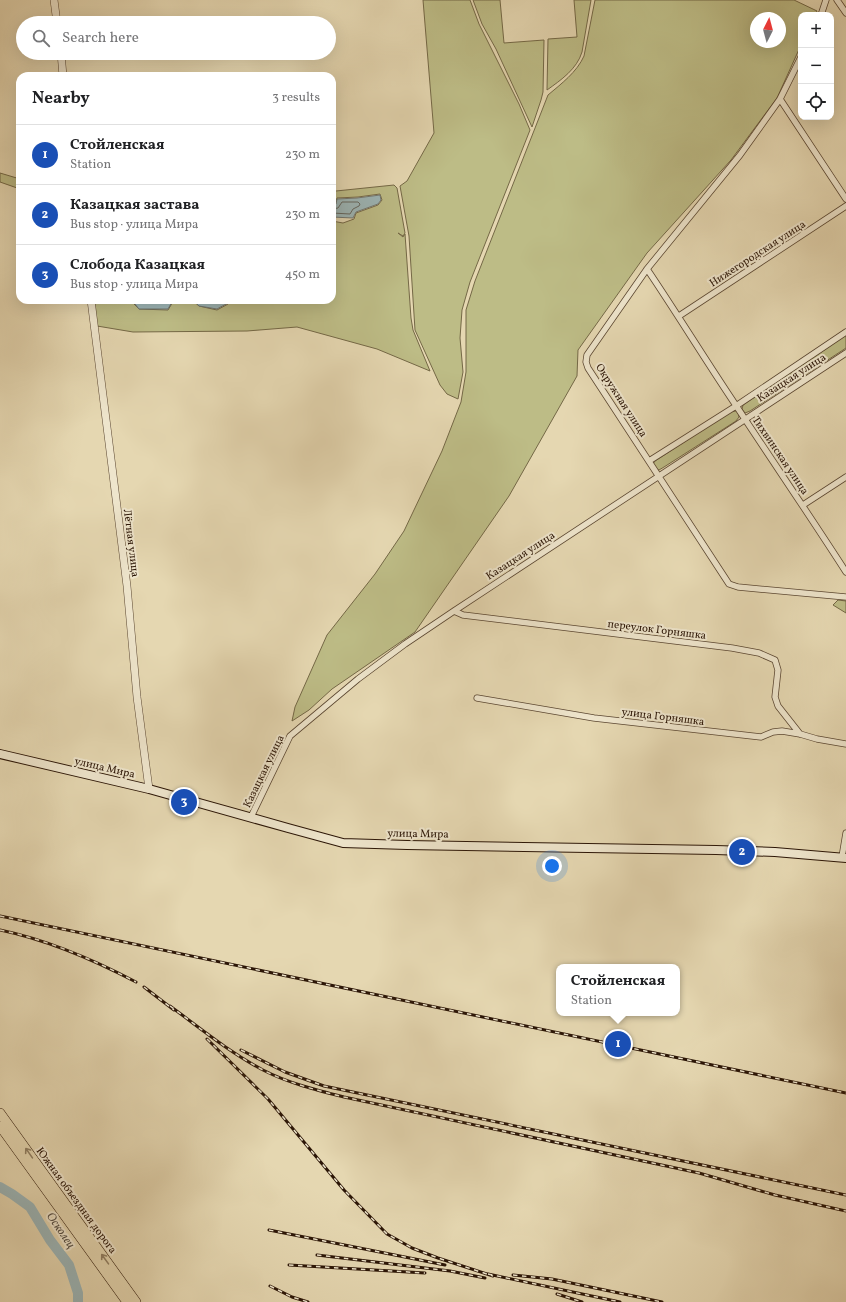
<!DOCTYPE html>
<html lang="en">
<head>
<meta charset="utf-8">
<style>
	body { margin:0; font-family:Vollkorn,serif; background:#f2f2f2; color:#202124 }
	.controls { position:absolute; right:12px; top:12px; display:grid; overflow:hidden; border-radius:8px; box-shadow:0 4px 16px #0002 }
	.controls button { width:36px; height:36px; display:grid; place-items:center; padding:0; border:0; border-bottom:1px solid #e0e0e0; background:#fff; color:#202124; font:20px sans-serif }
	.compass { position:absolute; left:750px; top:12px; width:36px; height:36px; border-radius:50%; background:#fff; box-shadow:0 4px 16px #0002; rotate:6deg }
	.you { position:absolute; left:552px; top:866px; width:14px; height:14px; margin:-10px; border:3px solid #fff; border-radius:50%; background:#1a73e8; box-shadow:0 0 0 6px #1a73e833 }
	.badge { display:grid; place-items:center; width:26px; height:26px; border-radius:50%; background:#8f2418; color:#fff; font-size:13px; font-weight:700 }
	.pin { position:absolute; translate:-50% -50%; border:2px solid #fff; box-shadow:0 1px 4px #0006 }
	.popup { position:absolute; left:556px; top:964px; width:124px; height:52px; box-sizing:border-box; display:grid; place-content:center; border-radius:8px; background:#fff; filter:drop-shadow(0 1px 3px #0005); font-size:13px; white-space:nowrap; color:#757577 }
	.popup b { font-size:15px; color:#202124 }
	.popup::after { content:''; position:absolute; left:50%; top:100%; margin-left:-8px; border:8px solid transparent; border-top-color:#fff }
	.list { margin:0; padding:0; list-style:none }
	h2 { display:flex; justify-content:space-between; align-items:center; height:52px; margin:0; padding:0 16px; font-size:17px }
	h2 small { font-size:13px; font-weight:400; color:#757577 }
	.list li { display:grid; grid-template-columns:26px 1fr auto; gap:12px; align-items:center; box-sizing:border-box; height:60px; padding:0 16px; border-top:1px solid #e0e0e0 }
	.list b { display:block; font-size:15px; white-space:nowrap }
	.list p { margin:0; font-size:13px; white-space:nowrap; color:#757577 }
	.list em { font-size:13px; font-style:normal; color:#757577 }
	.icon { flex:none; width:22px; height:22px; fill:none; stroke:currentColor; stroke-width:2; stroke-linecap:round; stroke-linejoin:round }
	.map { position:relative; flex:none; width:846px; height:1302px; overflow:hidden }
	.search { position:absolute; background:#fff; box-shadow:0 4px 16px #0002; left:16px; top:16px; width:320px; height:44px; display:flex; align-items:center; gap:10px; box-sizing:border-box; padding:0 14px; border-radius:22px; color:#757577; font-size:15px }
	.panel { position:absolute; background:#fff; box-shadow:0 4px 16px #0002; left:16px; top:72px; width:320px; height:232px; border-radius:12px }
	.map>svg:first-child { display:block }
	.green { fill:#bdbc86; stroke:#746846; fill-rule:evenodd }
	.water { fill:#9cb6b8; stroke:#6f7671 }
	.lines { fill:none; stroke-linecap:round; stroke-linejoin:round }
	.shore { stroke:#64665f; stroke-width:1 }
	.river { stroke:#9cb6b8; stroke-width:10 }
	.minor-casing { stroke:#5a4631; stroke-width:7 }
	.tertiary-casing { stroke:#5a4631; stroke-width:8 }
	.secondary-casing { stroke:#2b1506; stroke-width:10 }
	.primary-casing { stroke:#2b1506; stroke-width:10 }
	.minor { stroke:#eee5cc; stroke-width:5.5 }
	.tertiary { stroke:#eee5cc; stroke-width:7 }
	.secondary { stroke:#eee5cc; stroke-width:8 }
	.primary { stroke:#e5d7b1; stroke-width:9 }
	.rail-casing { stroke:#2b1506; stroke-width:3 }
	.rail { stroke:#eee5cc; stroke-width:1.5; stroke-dasharray:4.5; stroke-linecap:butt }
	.oneway { stroke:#918064 }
	.labels { text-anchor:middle; stroke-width:4; stroke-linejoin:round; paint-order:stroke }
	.street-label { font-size:11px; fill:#2b1506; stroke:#eee5cc }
	.water-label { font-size:12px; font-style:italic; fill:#534d44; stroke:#eee5cc }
</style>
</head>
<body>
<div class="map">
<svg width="846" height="1302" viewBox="0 0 846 1302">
	<rect width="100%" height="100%" fill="#e5d7b1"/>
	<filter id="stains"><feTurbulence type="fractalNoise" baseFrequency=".005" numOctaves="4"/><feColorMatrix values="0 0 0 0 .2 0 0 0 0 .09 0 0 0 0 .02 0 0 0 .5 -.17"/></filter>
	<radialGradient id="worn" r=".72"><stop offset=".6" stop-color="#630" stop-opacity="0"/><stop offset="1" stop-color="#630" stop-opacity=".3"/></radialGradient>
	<path class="green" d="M423 0H470L479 24 519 104 530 130 470 282 462 310 460 338 463 372 458 399 447 394 440 385 415 330 409 236 400 186 407 181 434 133Z
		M473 0H500L504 43 544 40 543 92 541 100 532 127 496 49 482 24Z
		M574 0H591L582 52C577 69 561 80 547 90L548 39 577 37Z
		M595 0H794L817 11 815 15H801V45L777 98 731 160 647 253 578 350 577 376 509 496 415 632 332 689 309 710 292 721 295 707 327 635 375 574 404 531 442 451 461 402 466 372V310L475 281 548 95C561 84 577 72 584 56ZM756 18H780V42H756Z
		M0 173 20 179V189L0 182Z
		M394 185 397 188 405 233 403 236 398 233 403 237 405 234 411 318 413 330 430 371 377 349 297 327 247 331 133 332 97 326 94 300H134V304L139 309 168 310 174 300H192L199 306 217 310 228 304V300H332V231L334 230H332V221L343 223 354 219 356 213 378 205 382 200 380 194 358 197 337 198 335 204 332 205V193L336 191Z
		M846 335V348L750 411 745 413 742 409 743 405Z
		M736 411 738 412 739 417 736 421 664 467 659 470 656 469 653 464 655 461 730 412Z
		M838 600 846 601V613L833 605Z"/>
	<path class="water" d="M380 195 381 200 378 204 356 212 353 218 332 217V206L336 204 337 199 357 198Z
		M135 300H173L168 309H139L135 304Z
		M193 300H227L228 303 217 309 199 306Z"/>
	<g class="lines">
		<path class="shore" d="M332 209 338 208 342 202H358L360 204 359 206 353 209 350 214 332 213"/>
		<path class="river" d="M0 1187 12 1194 30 1207 50 1240 69 1265 78 1293V1302"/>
		<g class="minor-casing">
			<path id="minor" d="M837 0 846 13
				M821 15 826 0
				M801 57 780 99 740 155 647 269 587 355 586 362 588 368 729 584 738 587 846 597
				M780 99 846 199
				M647 269C678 315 706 361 737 407 773 462 810 516 846 572
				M679 316 846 206
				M649 461 736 406 846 332
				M803 505 846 477
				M454 611 463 615 732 648 759 653 775 660 778 670 775 697 778 706 800 734
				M477 698 594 718 761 737 773 732 782 731 800 734 817 739 846 744
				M251 817 290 736 358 679 405 644 454 611 846 353
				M842 857 846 833"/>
		</g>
		<g class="tertiary-casing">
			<path id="tertiary" d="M54 0 57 23
				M61 53 63 76
				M91 300 127 586 137 697 149 789"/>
		</g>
		<g class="secondary-casing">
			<path id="secondary" d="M0 754 149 789 288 828 343 843 407 845 716 850 775 852 846 858"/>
		</g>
		<g class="primary-casing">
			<path id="primary" d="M0 1113 136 1302
				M0 1126 127 1302"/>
		</g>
		<use href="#minor" class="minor"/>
		<use href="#tertiary" class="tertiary"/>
		<use href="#secondary" class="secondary"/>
		<use href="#primary" class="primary"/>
		<g class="rail-casing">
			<path id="rail" d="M0 916 846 1093
				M0 930C48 940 92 959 136 982
				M144 987 174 1010
				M170 1006C200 1028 229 1052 263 1070 288 1083 316 1090 344 1097L699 1173 775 1195 846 1211
				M207 1039 268 1099 344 1190 387 1234 412 1248 438 1258 493 1276
				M241 1050 285 1072 324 1086 846 1195
				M269 1230 445 1265
				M317 1255 450 1271 485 1278
				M289 1265 425 1273
				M488 1274 620 1302
				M513 1275 552 1279 662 1302
				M270 1286 292 1297 308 1302
				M557 1294 582 1302"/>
		</g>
		<use href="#rail" class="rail"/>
	</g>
	<defs><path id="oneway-shaft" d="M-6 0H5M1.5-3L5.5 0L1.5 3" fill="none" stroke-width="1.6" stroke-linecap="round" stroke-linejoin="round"/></defs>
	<g class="oneway">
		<use href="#oneway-shaft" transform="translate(29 1153) rotate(-125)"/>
		<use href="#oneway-shaft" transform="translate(105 1259) rotate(-126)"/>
	</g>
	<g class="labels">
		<g class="street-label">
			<text transform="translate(757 253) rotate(-33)" y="4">Нижегородская улица</text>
			<text transform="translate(791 377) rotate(-33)" y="4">Казацкая улица</text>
			<text transform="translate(622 400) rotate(57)" y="4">Окружная улица</text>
			<text transform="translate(781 455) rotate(56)" y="4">Тихвинская улица</text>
			<text transform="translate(132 543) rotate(83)" y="4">Лётная улица</text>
			<text transform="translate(520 555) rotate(-33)" y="4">Казацкая улица</text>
			<text transform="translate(657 629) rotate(7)" y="4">переулок Горняшка</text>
			<text transform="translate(663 716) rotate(7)" y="4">улица Горняшка</text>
			<text transform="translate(105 767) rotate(13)" y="4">улица Мира</text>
			<text transform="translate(263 771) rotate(-64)" y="4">Казацкая улица</text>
			<text transform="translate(418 833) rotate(1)" y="4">улица Мира</text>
			<text transform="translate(77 1200) rotate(54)" y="4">Южная объездная дорога</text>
		</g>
		<g class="water-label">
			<text transform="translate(61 1230) rotate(56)" y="4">Осколец</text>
		</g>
	</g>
	<rect width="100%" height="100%" filter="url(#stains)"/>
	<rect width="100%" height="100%" fill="url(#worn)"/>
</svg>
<div class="controls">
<button>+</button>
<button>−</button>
<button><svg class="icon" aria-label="locate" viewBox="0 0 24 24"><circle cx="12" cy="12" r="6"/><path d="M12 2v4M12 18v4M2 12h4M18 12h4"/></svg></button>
</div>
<svg class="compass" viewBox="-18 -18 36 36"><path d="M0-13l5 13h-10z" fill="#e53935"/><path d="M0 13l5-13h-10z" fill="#757577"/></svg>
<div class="you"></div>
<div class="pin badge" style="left:618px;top:1044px;background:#1a4fb4">1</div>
<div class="popup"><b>Стойленская</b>Station</div>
<div class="pin badge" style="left:742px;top:852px;background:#1a4fb4">2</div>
<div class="pin badge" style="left:184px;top:802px;background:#1a4fb4">3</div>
<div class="search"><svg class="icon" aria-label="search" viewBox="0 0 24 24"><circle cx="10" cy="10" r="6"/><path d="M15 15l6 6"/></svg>Search here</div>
<section class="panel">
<h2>Nearby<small>3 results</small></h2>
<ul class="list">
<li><span class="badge" style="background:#1a4fb4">1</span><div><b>Стойленская</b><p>Station</p></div><em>230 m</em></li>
<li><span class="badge" style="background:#1a4fb4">2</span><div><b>Казацкая застава</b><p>Bus stop · улица Мира</p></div><em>230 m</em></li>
<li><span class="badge" style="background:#1a4fb4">3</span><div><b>Слобода Казацкая</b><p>Bus stop · улица Мира</p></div><em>450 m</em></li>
</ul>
</section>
</div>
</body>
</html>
